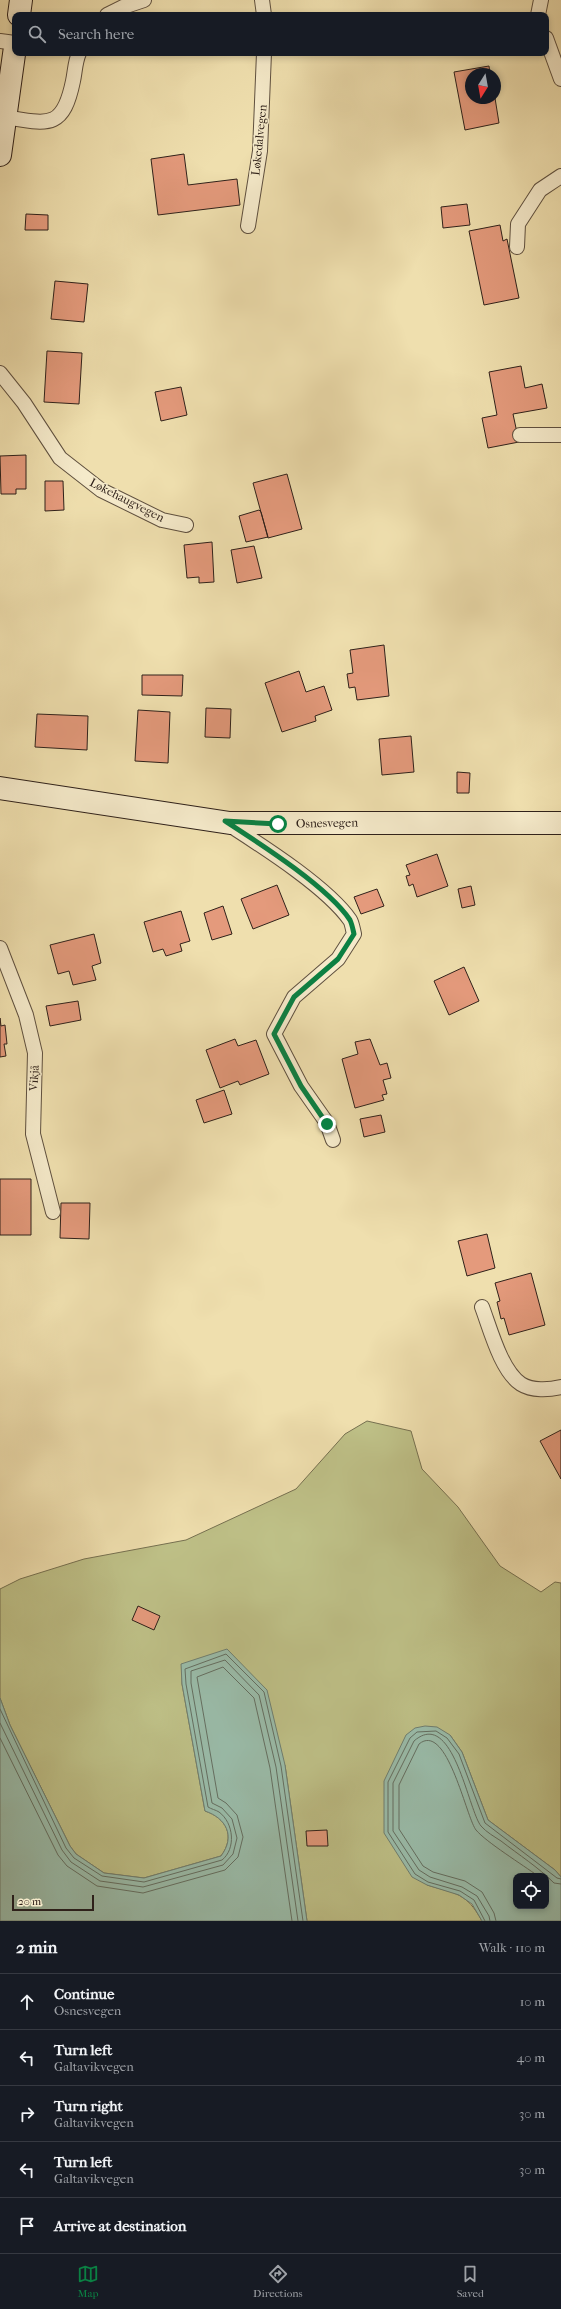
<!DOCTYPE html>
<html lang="en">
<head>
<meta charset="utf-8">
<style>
	body { margin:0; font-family:"IM FELL French Canon",serif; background:#242831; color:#f1f3f6 }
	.controls { position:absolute; right:12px; bottom:12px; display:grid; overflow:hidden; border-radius:8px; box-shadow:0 2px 6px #0003 }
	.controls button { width:36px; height:36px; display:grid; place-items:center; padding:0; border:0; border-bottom:1px solid #363941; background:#171b24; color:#f1f3f6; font:20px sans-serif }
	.compass { position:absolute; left:465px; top:68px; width:36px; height:36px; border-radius:50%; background:#171b24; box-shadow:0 2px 6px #0003; rotate:191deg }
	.scale { position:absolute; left:12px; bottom:10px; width:82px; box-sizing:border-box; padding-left:4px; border:2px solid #2f211a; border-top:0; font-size:11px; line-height:14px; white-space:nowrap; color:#2f211a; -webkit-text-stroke:3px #f5eaca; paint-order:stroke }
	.stop { position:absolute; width:12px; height:12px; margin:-9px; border:3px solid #0b8043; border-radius:50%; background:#fff }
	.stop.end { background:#0b8043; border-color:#fff; box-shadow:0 1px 4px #0008 }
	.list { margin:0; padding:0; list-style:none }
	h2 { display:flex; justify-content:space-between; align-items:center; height:52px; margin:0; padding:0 16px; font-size:17px }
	h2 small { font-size:13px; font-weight:400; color:#9ea1a6 }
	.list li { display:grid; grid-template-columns:26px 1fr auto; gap:12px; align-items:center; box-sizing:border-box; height:56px; padding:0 16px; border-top:1px solid #363941 }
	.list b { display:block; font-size:15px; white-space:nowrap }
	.list p { margin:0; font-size:13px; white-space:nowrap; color:#9ea1a6 }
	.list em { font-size:13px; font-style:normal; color:#9ea1a6 }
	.icon { flex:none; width:22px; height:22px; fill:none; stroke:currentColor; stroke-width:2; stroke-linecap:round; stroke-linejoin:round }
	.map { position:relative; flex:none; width:561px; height:1921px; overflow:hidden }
	.search { position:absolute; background:#171b24; box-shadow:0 2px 6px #0003; left:12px; right:12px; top:12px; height:44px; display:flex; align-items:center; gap:10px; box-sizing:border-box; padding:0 14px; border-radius:8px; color:#9ea1a6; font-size:15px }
	.sheet { height:332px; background:#171b24 }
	nav { display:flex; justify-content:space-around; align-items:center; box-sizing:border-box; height:56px; border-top:1px solid #363941; background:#171b24; font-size:11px; color:#9ea1a6 }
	nav a { display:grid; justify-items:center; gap:2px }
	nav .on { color:#0b8043 }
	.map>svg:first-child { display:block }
	.green { fill:#bec087; stroke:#767050 }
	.water { fill:#9abdab; stroke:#6f7f71; fill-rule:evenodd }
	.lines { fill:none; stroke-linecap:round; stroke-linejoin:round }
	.shore { stroke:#646f62; stroke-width:1 }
	.building { fill:#e49a7c; stroke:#2f211a }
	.lane-casing { stroke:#5f503f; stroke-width:16 }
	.secondary-casing { stroke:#2f211a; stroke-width:24 }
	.lane { stroke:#f5eaca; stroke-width:14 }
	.secondary { stroke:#f5eaca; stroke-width:22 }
	.route { stroke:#0b8043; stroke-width:5 }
	.labels { text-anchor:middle; stroke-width:3; stroke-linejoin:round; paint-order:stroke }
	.street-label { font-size:12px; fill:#2f211a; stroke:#f5eaca }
</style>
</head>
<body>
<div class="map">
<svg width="561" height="1921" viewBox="0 0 561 1921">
	<rect width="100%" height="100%" fill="#efdfae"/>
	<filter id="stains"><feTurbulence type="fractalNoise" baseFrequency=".005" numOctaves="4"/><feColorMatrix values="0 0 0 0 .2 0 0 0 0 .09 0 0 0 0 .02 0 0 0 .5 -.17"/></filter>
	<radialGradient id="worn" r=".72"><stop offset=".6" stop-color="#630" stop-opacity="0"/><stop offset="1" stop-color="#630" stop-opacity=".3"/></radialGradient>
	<path class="green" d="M367 1421 411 1431 422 1469 458 1507 500 1566 541 1592 555 1582 561 1583V1877L555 1870 488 1820 462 1752 450 1735 427 1885C456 1894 466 1892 482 1921H307L285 1765 182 1664V1684L205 1811C226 1818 236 1836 221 1856L144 1878 104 1873 76 1854 70 1846 10 1725 0 1698V1589L20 1579 84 1559 186 1540 296 1489 345 1434Z"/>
	<path class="water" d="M227 1649 267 1690 285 1765 307 1921H0V1698L10 1725 70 1846 76 1854 104 1873 144 1878 221 1856C236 1836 226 1818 205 1811L182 1684 181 1664Z
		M425 1726 437 1727 450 1735 462 1752 488 1820 555 1870 561 1877V1921H482L472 1904 459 1895 427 1885 412 1877 384 1833V1781L406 1735 415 1728ZM516 1876H546V1906H516Z"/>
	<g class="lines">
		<path class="shore" d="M0 1709 66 1848 74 1858 102 1876 144 1882 222 1860C236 1849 234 1823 219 1812 216 1810 211 1809 208 1807L186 1684 185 1669 226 1654 264 1692 281 1766 303 1921
			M0 1723 62 1850 71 1862 100 1881 143 1887 223 1865 233 1854 237 1838 232 1819 222 1808 212 1803 191 1683V1671L225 1660 259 1695 276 1767 298 1921
			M0 1738 58 1855 67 1866 97 1886 143 1893 225 1870 238 1857 243 1837 237 1815 226 1803 218 1798 197 1677 223 1667 254 1698 270 1768 292 1921
			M485 1921 474 1900 460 1891 428 1882 415 1874 388 1832V1782L410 1738 417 1732 436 1731 447 1738 459 1754 485 1823 557 1878 561 1879
			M490 1921 489 1916 477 1896 462 1887 430 1877 419 1870 393 1831V1783L414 1741C453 1707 468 1810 481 1826 486 1832 495 1837 501 1841 519 1855 538 1867 554 1883L561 1884
			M496 1921 494 1913 482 1892 465 1881 433 1872 423 1866 399 1829V1785L419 1744C447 1721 466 1817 476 1830 486 1842 523 1865 538 1876"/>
	</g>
	<path class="building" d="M489 66 490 74H471V98H495L499 123 465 130 454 72Z
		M184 154 188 185 237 179 240 205 158 215 151 159Z
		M467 204 470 225 443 228 441 207Z
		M26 214 48 215V230H25Z
		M500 225 503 241 507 239 519 298 484 305 469 231Z
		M55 281 88 284 84 322 51 319Z
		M47 351 82 353 79 404 44 402Z
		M521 366 525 388 542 384 547 408 513 414 519 442 488 448 482 418 497 415 489 372Z
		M181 387 187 415 161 421 155 392Z
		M26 455V489H16V494H1L0 456Z
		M287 474 302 529 268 538 253 483Z
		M45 481H63L64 510 45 511Z
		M259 510 261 512 268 537 246 542 239 516Z
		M212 542 214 582 199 583V577L187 578 184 545Z
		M254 546 262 578 237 583 231 550Z
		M384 645 389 696 357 700 355 687 349 688 347 674 353 673 350 650Z
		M299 671 306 692 324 686 332 710 315 716 316 721 282 732 265 683Z
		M142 675H183L182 696 142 695Z
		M206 708 231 709 230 738 205 737Z
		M138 710 170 712 168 763 135 761Z
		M37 714 88 716 87 750 35 747Z
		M411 736 414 772 382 775 379 739Z
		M457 772 470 773 469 793H457Z
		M437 854 448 886 417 897 413 884 409 886 406 876 410 875 406 865Z
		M277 885 289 915 253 929 241 899Z
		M471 886 475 905 462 908 458 889Z
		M377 889 384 906 361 914 354 897Z
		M223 906 232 934 212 940 204 913Z
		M181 911 190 941 180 944 182 951 166 956 163 949 153 952 144 922Z
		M94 934 101 963 92 966 96 980 73 985 69 971 58 974 50 945Z
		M464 967 479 1001 449 1015 434 981Z
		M78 1001 81 1020 50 1026 46 1006Z
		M0 1018 1 1026 5 1025 7 1044H4L6 1056 0 1057Z
		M235 1039 238 1046 256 1040 269 1074 240 1085 238 1081 220 1088 206 1050Z
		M370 1039 380 1065 387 1063 391 1078 383 1080 387 1094 382 1095 384 1100 355 1108 342 1059 358 1054 355 1042Z
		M224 1090 232 1114 204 1123 196 1100Z
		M381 1115 385 1132 364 1137 360 1119Z
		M0 1179H31V1235H0Z
		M61 1203H90L89 1239 60 1238Z
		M487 1234 495 1268 467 1276 458 1241Z
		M531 1273 545 1325 509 1335 504 1318 501 1319 497 1302 500 1301 495 1283Z
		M561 1430V1479L540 1441Z
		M138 1606 160 1616 154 1630 132 1620Z
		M327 1830 328 1846H307L306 1831Z"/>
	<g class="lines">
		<g class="lane-casing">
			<path id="lane" d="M262 0 264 15
				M107 15 123 7 144 0
				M538 15 541 0
				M546 38 561 79
				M0 41 15 43
				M5 117C48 124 63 130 73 81 75 72 75 62 79 53
				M248 226 260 151 264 53
				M517 247 518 224 540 190 561 176
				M0 373 24 403 60 458 101 490 162 520 186 525
				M520 435H561
				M228 824C262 846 327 887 350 920 352 923 353 930 354 934L338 959 294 997 274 1034 301 1086 327 1123 333 1140
				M0 948 26 1015 35 1053 33 1134 53 1212
				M482 1307C490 1328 501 1371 521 1384 532 1391 549 1390 561 1387"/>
		</g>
		<g class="secondary-casing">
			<path id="secondary" d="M19 15 21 0
				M0 155 15 47
				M0 788 230 823H561"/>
		</g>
		<use href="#lane" class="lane"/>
		<use href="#secondary" class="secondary"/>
	</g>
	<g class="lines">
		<path class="route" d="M278 824 225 821C259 843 328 887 350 920 352 924 353 930 354 934L338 959 294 997 274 1034 301 1086 327 1124"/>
	</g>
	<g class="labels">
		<g class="street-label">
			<text transform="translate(259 140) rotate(-84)" y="4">Løkedalvegen</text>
			<text transform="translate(127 500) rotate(27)" y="4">Løkehaugvegen</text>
			<text transform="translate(327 823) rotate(-1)" y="4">Osnesvegen</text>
			<text transform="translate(34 1078) rotate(-87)" y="4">Vikjå</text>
		</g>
	</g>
	<rect width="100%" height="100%" filter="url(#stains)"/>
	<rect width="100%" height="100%" fill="url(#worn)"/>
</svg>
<div class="controls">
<button><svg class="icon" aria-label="locate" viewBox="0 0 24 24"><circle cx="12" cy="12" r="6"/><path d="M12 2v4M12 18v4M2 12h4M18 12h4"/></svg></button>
</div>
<svg class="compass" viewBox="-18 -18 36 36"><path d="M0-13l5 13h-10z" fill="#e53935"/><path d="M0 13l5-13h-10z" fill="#9ea1a6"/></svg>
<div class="scale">20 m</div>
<div class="stop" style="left:278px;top:824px"></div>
<div class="stop end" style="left:327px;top:1124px"></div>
<div class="search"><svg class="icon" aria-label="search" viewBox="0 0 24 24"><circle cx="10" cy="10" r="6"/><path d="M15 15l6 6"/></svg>Search here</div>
</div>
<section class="sheet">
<h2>2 min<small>Walk · 110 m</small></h2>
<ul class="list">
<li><svg class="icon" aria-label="ahead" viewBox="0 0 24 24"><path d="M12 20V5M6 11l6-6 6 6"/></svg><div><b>Continue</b><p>Osnesvegen</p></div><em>10 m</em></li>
<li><svg class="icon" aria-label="left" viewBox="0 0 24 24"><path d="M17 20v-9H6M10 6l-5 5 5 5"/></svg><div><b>Turn left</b><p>Galtavikvegen</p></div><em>40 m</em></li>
<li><svg class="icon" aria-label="right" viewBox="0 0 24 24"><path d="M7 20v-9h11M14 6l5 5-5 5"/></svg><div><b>Turn right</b><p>Galtavikvegen</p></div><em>30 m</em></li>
<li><svg class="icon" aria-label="left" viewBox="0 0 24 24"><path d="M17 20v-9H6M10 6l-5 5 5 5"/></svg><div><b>Turn left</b><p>Galtavikvegen</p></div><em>30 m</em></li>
<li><svg class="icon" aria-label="arrive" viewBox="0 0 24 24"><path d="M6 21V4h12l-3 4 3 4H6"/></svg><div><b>Arrive at destination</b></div></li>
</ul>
</section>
<nav>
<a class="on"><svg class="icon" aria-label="map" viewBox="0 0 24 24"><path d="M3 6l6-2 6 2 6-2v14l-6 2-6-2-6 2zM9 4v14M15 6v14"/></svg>Map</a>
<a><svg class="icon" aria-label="directions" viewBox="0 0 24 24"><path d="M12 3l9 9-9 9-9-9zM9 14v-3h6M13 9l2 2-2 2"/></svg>Directions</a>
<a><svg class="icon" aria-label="saved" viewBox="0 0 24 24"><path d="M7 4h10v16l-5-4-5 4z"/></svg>Saved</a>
</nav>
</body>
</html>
